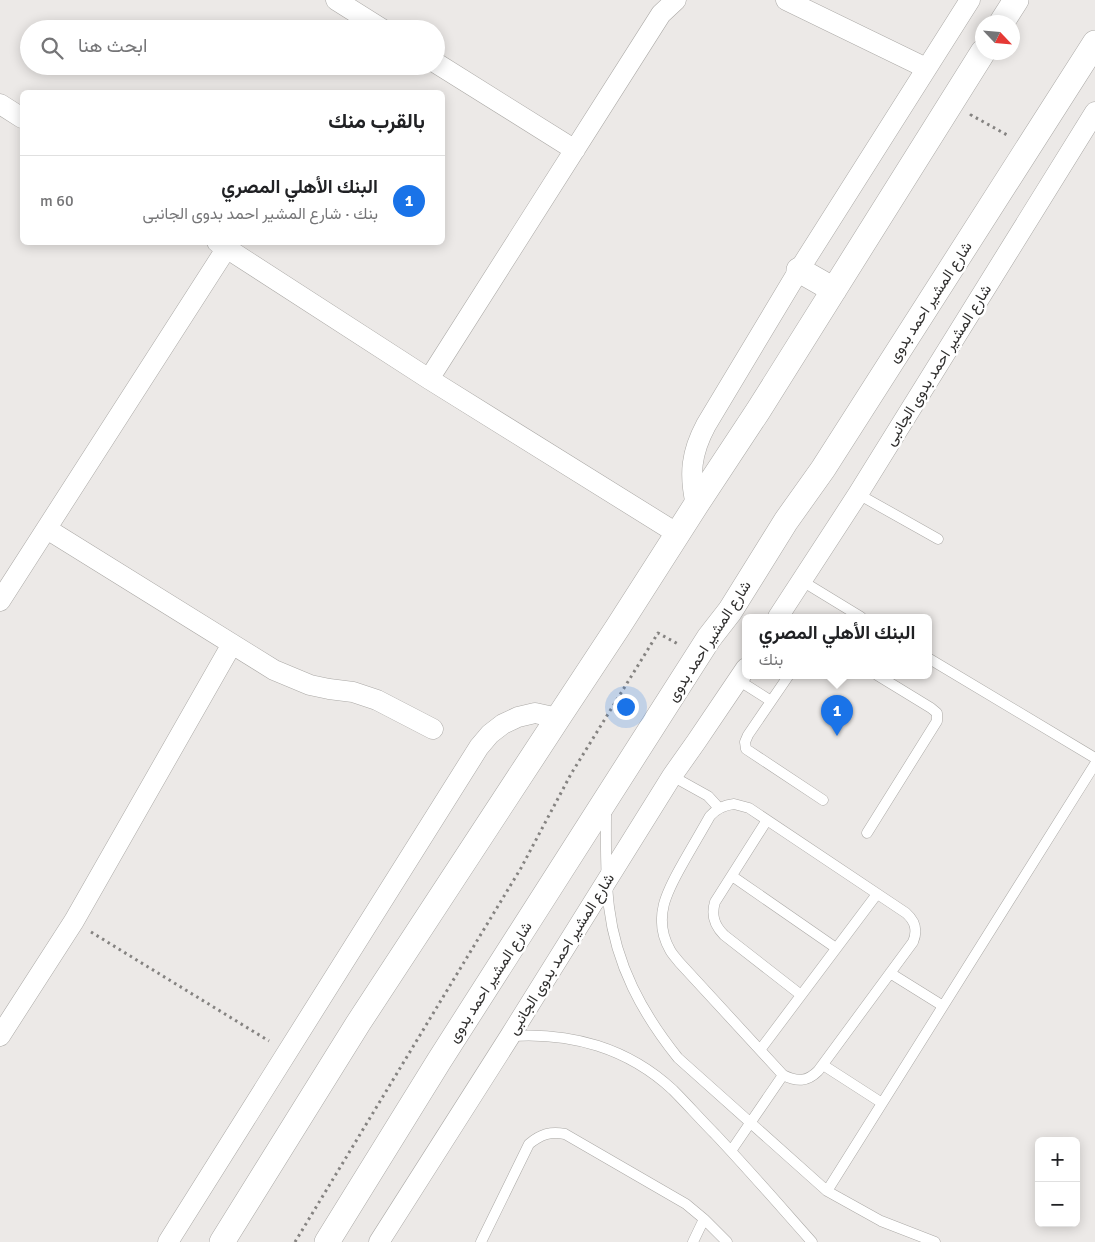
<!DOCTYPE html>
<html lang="ar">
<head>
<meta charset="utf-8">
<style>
	body { margin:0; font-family:Signika,Vazirmatn,sans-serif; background:#f6f6f6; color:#202124; direction:rtl }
	.controls { position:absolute; right:15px; bottom:15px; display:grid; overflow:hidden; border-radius:8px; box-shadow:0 2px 12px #0003 }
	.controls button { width:45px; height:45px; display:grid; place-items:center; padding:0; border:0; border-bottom:1px solid #e0e0e0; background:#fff; color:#202124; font:25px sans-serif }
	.compass { position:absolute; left:975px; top:15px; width:45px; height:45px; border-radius:50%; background:#fff; box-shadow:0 2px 12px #0003; rotate:116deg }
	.you { position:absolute; left:625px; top:706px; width:18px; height:18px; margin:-12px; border:4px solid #fff; border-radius:50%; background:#1a73e8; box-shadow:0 0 0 8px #1a73e833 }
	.badge { display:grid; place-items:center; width:32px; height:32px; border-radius:50%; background:#1a73e8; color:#fff; font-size:16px; font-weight:700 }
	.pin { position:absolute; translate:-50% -41px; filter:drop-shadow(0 1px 2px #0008) }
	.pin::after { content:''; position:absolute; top:26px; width:18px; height:15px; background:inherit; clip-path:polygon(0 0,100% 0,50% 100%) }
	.popup { position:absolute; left:742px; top:614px; width:190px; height:65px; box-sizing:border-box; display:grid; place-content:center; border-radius:8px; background:#fff; filter:drop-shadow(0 1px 4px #0005); font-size:16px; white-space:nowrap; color:#757577 }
	.popup b { font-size:19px; color:#202124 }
	.popup::after { content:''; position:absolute; left:50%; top:100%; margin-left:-10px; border:10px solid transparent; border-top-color:#fff }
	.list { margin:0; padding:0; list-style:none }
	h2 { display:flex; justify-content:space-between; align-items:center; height:65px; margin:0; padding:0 20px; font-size:21px }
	h2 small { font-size:16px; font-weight:400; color:#757577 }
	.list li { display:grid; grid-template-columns:32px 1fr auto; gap:15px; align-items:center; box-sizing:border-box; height:90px; padding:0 20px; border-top:1px solid #e0e0e0 }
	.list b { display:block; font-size:19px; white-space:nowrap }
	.list p { margin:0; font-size:16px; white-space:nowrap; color:#757577 }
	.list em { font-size:16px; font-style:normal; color:#757577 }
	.icon { flex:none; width:28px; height:28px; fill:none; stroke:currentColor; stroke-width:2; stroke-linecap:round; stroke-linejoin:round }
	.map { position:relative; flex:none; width:1095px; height:1242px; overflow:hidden; direction:ltr }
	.search { position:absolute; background:#fff; box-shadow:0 2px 12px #0003; left:20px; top:20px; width:425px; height:55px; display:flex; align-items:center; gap:12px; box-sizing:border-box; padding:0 18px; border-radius:28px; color:#757577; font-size:19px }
	.panel { position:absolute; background:#fff; box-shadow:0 2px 12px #0003; left:20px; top:90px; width:425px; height:155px; border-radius:8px; direction:rtl }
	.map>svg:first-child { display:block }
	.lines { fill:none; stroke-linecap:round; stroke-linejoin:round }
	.service-casing { stroke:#aba9a6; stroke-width:11 }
	.minor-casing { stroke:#aba9a6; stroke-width:21 }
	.tertiary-casing { stroke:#aba9a6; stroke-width:26 }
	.path { stroke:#858381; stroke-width:3; stroke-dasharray:2.5 4; stroke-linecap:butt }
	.service { stroke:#fff; stroke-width:10 }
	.minor { stroke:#fff; stroke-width:20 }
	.tertiary { stroke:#fff; stroke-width:25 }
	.labels { text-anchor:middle; stroke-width:5; stroke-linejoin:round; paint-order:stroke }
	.street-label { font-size:15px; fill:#2f2e2d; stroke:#fff }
</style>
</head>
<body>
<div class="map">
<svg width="1095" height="1242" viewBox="0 0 1095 1242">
	<rect width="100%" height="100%" fill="#ece9e7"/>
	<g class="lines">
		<g class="service-casing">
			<path id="service" d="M858 494 938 539
				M802 581 861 617
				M928 658 1095 758
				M789 675 748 735 745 742 746 749 823 800
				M738 680 771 701
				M672 776 708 796 719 808
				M734 804 749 808 906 913C915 921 918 930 913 942L818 1071C807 1082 797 1082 783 1075L679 962C676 958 672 954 670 950 652 918 667 891 683 863 692 847 701 832 710 816 717 808 724 805 734 804Z
				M606 811C606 843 605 875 609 907 616 965 642 1013 678 1058L827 1191 881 1221 935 1242
				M767 820 715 902C711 915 714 925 724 935L801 995
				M867 833 937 721V713L931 708 877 675
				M732 876 836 948
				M890 973 943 1006
				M511 1036C571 1032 628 1048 673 1090 687 1104 701 1120 715 1134 748 1169 780 1206 812 1242
				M760 1050 877 894
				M823 1065 882 1103
				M731 1151 783 1075
				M827 1191 1095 764
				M481 1242 529 1144C541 1134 551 1131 565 1134L686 1204 704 1219 727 1242
				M693 1242 704 1219"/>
		</g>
		<g class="minor-casing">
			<path id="minor" d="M336 0 382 29
				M786 0 926 68
				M436 63 575 150
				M0 104 22 118
				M217 242 429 379 678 534
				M429 379 661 14 676 0
				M696 505C689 474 691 453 706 425L799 270 970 0
				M47 529 274 670 310 685 329 689 353 692 377 700 433 729
				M0 601 226 249
				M778 617 858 494 1095 112
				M0 1036 74 921 232 644
				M168 1242 479 747 490 734 503 724 518 717 535 713 558 718
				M379 1242 510 1036 672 776 696 742 746 668"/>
		</g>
		<g class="tertiary-casing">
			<path id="tertiary" d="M1002 22 1016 0
				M799 270 834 290
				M222 1242 359 1022 558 718 618 627 696 505 758 411 983 52
				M327 1242 439 1061 709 638 730 611 786 521 823 469 1095 43"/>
		</g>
		<path class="path" d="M971 116V115L1009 136
			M91 932 269 1041
			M295 1242 521 868 571 774 658 633 678 644"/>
		<use href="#service" class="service"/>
		<use href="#minor" class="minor"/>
		<use href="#tertiary" class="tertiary"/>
	</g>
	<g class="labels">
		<g class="street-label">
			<text transform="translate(930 302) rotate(-57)" y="5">شارع المشير احمد بدوى</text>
			<text transform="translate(938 365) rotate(-58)" y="5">شارع المشير احمد بدوى الجانبى</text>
			<text transform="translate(709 641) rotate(-57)" y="5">شارع المشير احمد بدوى</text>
			<text transform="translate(561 954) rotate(-58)" y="5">شارع المشير احمد بدوى الجانبى</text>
			<text transform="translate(490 982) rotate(-57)" y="5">شارع المشير احمد بدوى</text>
		</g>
	</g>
</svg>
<div class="controls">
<button>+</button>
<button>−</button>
</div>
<svg class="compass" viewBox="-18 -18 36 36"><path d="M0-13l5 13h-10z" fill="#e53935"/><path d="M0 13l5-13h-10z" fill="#757577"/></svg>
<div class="you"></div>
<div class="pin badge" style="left:837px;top:736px">1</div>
<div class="popup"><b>البنك الأهلي المصري</b>بنك</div>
<div class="search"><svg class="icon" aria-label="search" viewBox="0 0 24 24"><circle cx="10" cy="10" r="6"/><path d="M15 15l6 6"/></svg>ابحث هنا</div>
<section class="panel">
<h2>بالقرب منك<small></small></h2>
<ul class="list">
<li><span class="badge">1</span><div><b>البنك الأهلي المصري</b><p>بنك · شارع المشير احمد بدوى الجانبى</p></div><em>60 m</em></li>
</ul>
</section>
</div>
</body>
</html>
